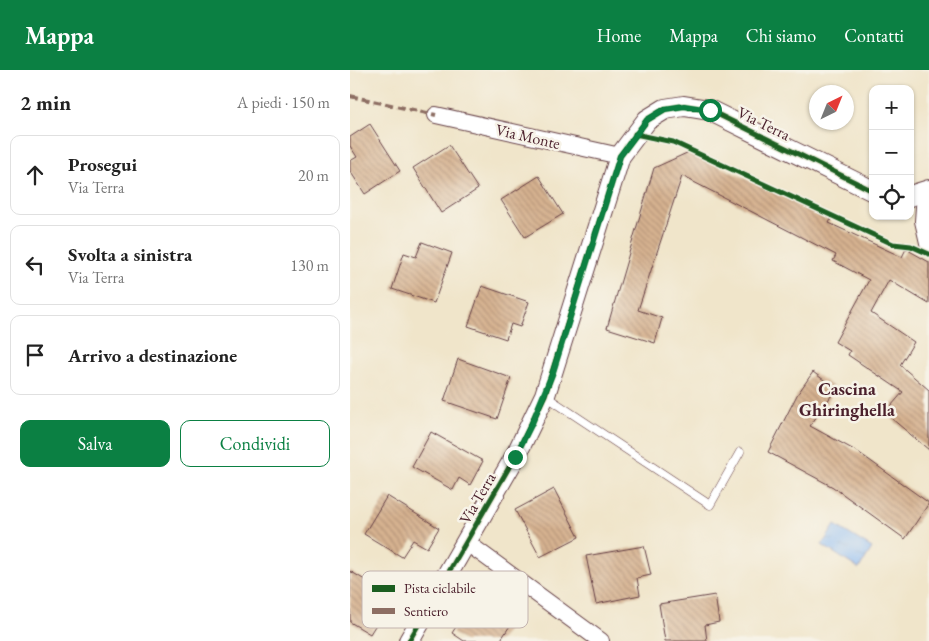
<!DOCTYPE html>
<html lang="it">
<head>
<meta charset="utf-8">
<style>
	body { margin:0; font-family:"EB Garamond",serif; background:#f2f2f2; color:#222 }
	.controls { position:absolute; right:15px; top:15px; display:grid; overflow:hidden; border-radius:10px; box-shadow:0 1px 4px #0004 }
	.controls button { width:45px; height:45px; display:grid; place-items:center; padding:0; border:0; border-bottom:1px solid #e0e0e0; background:#fff; color:#222; font:25px sans-serif }
	.compass { position:absolute; left:459px; top:15px; width:45px; height:45px; border-radius:50%; background:#fff; box-shadow:0 1px 4px #0004; rotate:43deg }
	.stop { position:absolute; width:15px; height:15px; margin:-11px; border:4px solid #0b8043; border-radius:50%; background:#fff }
	.stop.end { background:#0b8043; border-color:#fff; box-shadow:0 1px 5px #0008 }
	.list { margin:0; padding:0; list-style:none }
	h2 { display:flex; justify-content:space-between; align-items:center; height:65px; margin:0; padding:0 20px; font-size:21px }
	h2 small { font-size:16px; font-weight:400; color:#767676 }
	.list li { display:grid; grid-template-columns:32px 1fr auto; gap:15px; align-items:center; box-sizing:border-box; height:80px; margin:0 10px 10px; padding:0 10px; border:1px solid #e0e0e0; border-radius:10px }
	.list b { display:block; font-size:19px; white-space:nowrap }
	.list p { margin:0; font-size:16px; white-space:nowrap; color:#767676 }
	.list em { font-size:16px; font-style:normal; color:#767676 }
	.actions { display:flex; gap:10px; padding:15px 20px }
	.actions a { flex:1; padding:11px 0; border:1px solid #0b8043; border-radius:10px; text-align:center; font-size:18px; color:#0b8043 }
	.actions .main { background:#0b8043; color:#fff }
	.icon { flex:none; width:28px; height:28px; fill:none; stroke:currentColor; stroke-width:2; stroke-linecap:round; stroke-linejoin:round }
	.map { position:relative; flex:none; width:579px; height:571px; overflow:hidden }
	header { display:flex; align-items:center; gap:30px; box-sizing:border-box; height:70px; padding:0 25px; background:#0b8043; color:#fff }
	header strong { font-size:24px }
	nav { display:flex; gap:28px; margin-inline-start:auto; font-size:18px }
	main { display:flex }
	aside { flex:1; background:#fff }
	.map>svg:first-child { display:block }
	.water { fill:url(#water-ripples); stroke:#6a6c90 }
	.building { fill:url(#building-back-hatch) }
	.lines { fill:none; stroke-linecap:round; stroke-linejoin:round }
	.service-casing { stroke:#633d43; stroke-width:9 }
	.minor-casing { stroke:#633d43; stroke-width:18 }
	.tertiary-casing { stroke:#633d43; stroke-width:22 }
	.service { stroke:#fff; stroke-width:8 }
	.minor { stroke:#fff; stroke-width:16 }
	.tertiary { stroke:#fff; stroke-width:20 }
	.quiet { stroke:#8d6e63; stroke-width:4; stroke-dasharray:8 4; stroke-linecap:butt }
	.cycleway-casing { stroke:#f7f3e8; stroke-width:8 }
	.cycleway { stroke:#1b5e20; stroke-width:5 }
	.route { stroke:#0b8043; stroke-width:6 }
	.labels { text-anchor:middle; stroke-width:5; stroke-linejoin:round; paint-order:stroke }
	.street-label { font-size:16px; fill:#4a1f2b; stroke:#f7f3e8 }
	.neighbourhood-label { font-size:18px; font-weight:bold; fill:#4a1f2b; stroke:#f7f3e8 }
	.key { fill:#f7f3e8; stroke:#c3b3af; stroke-width:1 }
	.key-label { font-size:14px; fill:#4a1f2b }
</style>
</head>
<body>
<header>
<strong>Mappa</strong>
<nav><a>Home</a><a>Mappa</a><a>Chi siamo</a><a>Contatti</a></nav>
</header>
<main>
<aside>
<h2>2 min<small>A piedi · 150 m</small></h2>
<ul class="list">
<li><svg class="icon" aria-label="ahead" viewBox="0 0 24 24"><path d="M12 20V5M6 11l6-6 6 6"/></svg><div><b>Prosegui</b><p>Via Terra</p></div><em>20 m</em></li>
<li><svg class="icon" aria-label="left" viewBox="0 0 24 24"><path d="M17 20v-9H6M10 6l-5 5 5 5"/></svg><div><b>Svolta a sinistra</b><p>Via Terra</p></div><em>130 m</em></li>
<li><svg class="icon" aria-label="arrive" viewBox="0 0 24 24"><path d="M6 21V4h12l-3 4 3 4H6"/></svg><div><b>Arrivo a destinazione</b></div></li>
</ul>
<div class="actions"><a class="main">Salva</a><a>Condividi</a></div>
</aside>
<div class="map">
<svg width="579" height="571" viewBox="0 0 579 571">
	<defs>
		<pattern id="water-ripples" width="26" height="14" patternUnits="userSpaceOnUse" patternTransform="scale(1.25)"><rect width="26" height="14" fill="#89baf5"/><path d="M2 4q2-2 4 0t4 0M15 11q2-2 4 0t4 0" fill="none" stroke="#789fd2"/></pattern>
		<pattern id="building-back-hatch" width="6" height="6" patternUnits="userSpaceOnUse" patternTransform="scale(1.25)"><rect width="6" height="6" fill="#d6b290"/><path d="M-1 5l2 2M0 0l6 6M5-1l2 2" fill="none" stroke="#b09076"/></pattern>
	</defs>
	<rect width="100%" height="100%" fill="#f7f3e8"/>
	<filter id="ink" filterUnits="userSpaceOnUse"><feTurbulence type="fractalNoise" baseFrequency=".02" numOctaves="2"/><feDisplacementMap in="SourceGraphic" scale="10" xChannelSelector="R" yChannelSelector="G"/><feConvolveMatrix kernelMatrix="1 2 1 2 8 2 1 2 1" color-interpolation-filters="sRGB"/></filter>
	<filter id="wash" filterUnits="userSpaceOnUse"><feTurbulence type="fractalNoise" baseFrequency=".0096" numOctaves="4" result="noise"/><feDisplacementMap in="SourceGraphic" scale="20" xChannelSelector="R" yChannelSelector="G"/><feGaussianBlur stdDeviation="1.12" result="paint"/><feColorMatrix in="noise" values="0 0 0 0 0 0 0 0 0 0 0 0 0 0 0 0 0 1.4 0 .05"/><feComposite in="paint" operator="in"/></filter>
	<g filter="url(#wash)">
		<rect width="100%" height="100%" fill="#f0e5ca"/>
		<path class="water" d="M485 455 522 478 509 499 472 475Z"/>
		<g id="blocks">
			<path class="building" d="M20 54 50 101 15 124 0 101V91L7 87 0 76V67Z
				M99 75 128 119 91 143 63 98Z
				M339 82 481 149 479 153 552 187 556 179 579 192V234L539 210 521 243 564 272 550 295 579 320V380L535 343 553 322 498 285 500 281 485 272 519 210 483 191 486 185 332 106 288 240 312 248 305 273 257 258 304 98Z
				M189 106 213 144 175 167 151 130Z
				M72 172 102 183 84 233 42 219 54 183 66 187Z
				M132 216 179 232 170 257 161 254 156 269 118 256Z
				M108 289 161 308 147 349 94 331Z
				M463 302 486 319 460 356 508 382 579 433 555 469 483 417 418 382 447 325Z
				M81 362 133 391 120 415 109 408 103 420 62 397Z
				M204 419 229 467 190 487 165 440Z
				M37 426 89 458 77 478 63 470 52 487 14 464Z
				M294 476 301 505 287 508 290 525 246 534 236 486Z
				M0 501 43 527 20 564 0 552Z
				M128 523 165 548 150 571H114L102 563Z
				M365 525 369 552 355 555 357 571H315L309 534Z"/>
		</g>
	</g>
	<g filter="url(#ink)">
		<use href="#blocks" fill-opacity="0" stroke="#633d43" stroke-width="1"/>
		<g class="lines">
			<g class="service-casing">
				<path id="service" d="M197 327 360 435 390 382"/>
			</g>
			<g class="minor-casing">
				<path id="minor" d="M86 45 270 86
					M575 123 573 151 579 177
					M116 472 251 571"/>
			</g>
			<g class="tertiary-casing">
				<path id="tertiary" d="M560 126 579 120
					M59 571 165 387 195 325 270 86 297 50 315 39 334 36 359 40 523 121"/>
			</g>
			<use href="#service" class="service"/>
			<use href="#minor" class="minor"/>
			<use href="#tertiary" class="tertiary"/>
			<path class="quiet" d="M0 26 86 45"/>
			<g class="cycleway-casing">
				<path id="cycleway" d="M285 64 323 72 543 174 561 176 579 184
					M59 571 165 387 195 325 270 86 297 50 315 39 334 36 359 40 523 121"/>
			</g>
			<use href="#cycleway" class="cycleway"/>
		</g>
	</g>
	<g class="lines" filter="url(#ink)">
		<path class="route" d="M165 387 182 353 203 302 270 86 297 50 315 39 334 36 360 40"/>
	</g>
	<g class="labels">
		<g class="street-label">
			<text transform="translate(414 53) rotate(26)" y="6">Via Terra</text>
			<text transform="translate(178 66) rotate(13)" y="6">Via Monte</text>
			<text transform="translate(127 428) rotate(-60)" y="6">Via Terra</text>
		</g>
		<g class="neighbourhood-label">
			<text x="497" y="325">Cascina<tspan x="497" dy="21">Ghiringhella</tspan></text>
		</g>
	</g>
	<rect x="12" y="501" width="166" height="57" rx="8" class="key"/>
	<rect x="22" y="515" width="23" height="7" fill="#1b5e20"/>
	<rect x="22" y="538" width="23" height="6" fill="#8d6e63"/>
	<g class="key-label">
		<text x="54" y="523">Pista ciclabile</text>
		<text x="54" y="546">Sentiero</text>
	</g>
</svg>
<div class="controls">
<button>+</button>
<button>−</button>
<button><svg class="icon" aria-label="locate" viewBox="0 0 24 24"><circle cx="12" cy="12" r="6"/><path d="M12 2v4M12 18v4M2 12h4M18 12h4"/></svg></button>
</div>
<svg class="compass" viewBox="-18 -18 36 36"><path d="M0-13l5 13h-10z" fill="#e53935"/><path d="M0 13l5-13h-10z" fill="#767676"/></svg>
<div class="stop" style="left:360px;top:40px"></div>
<div class="stop end" style="left:165px;top:387px"></div>
</div>
</main>
</body>
</html>
